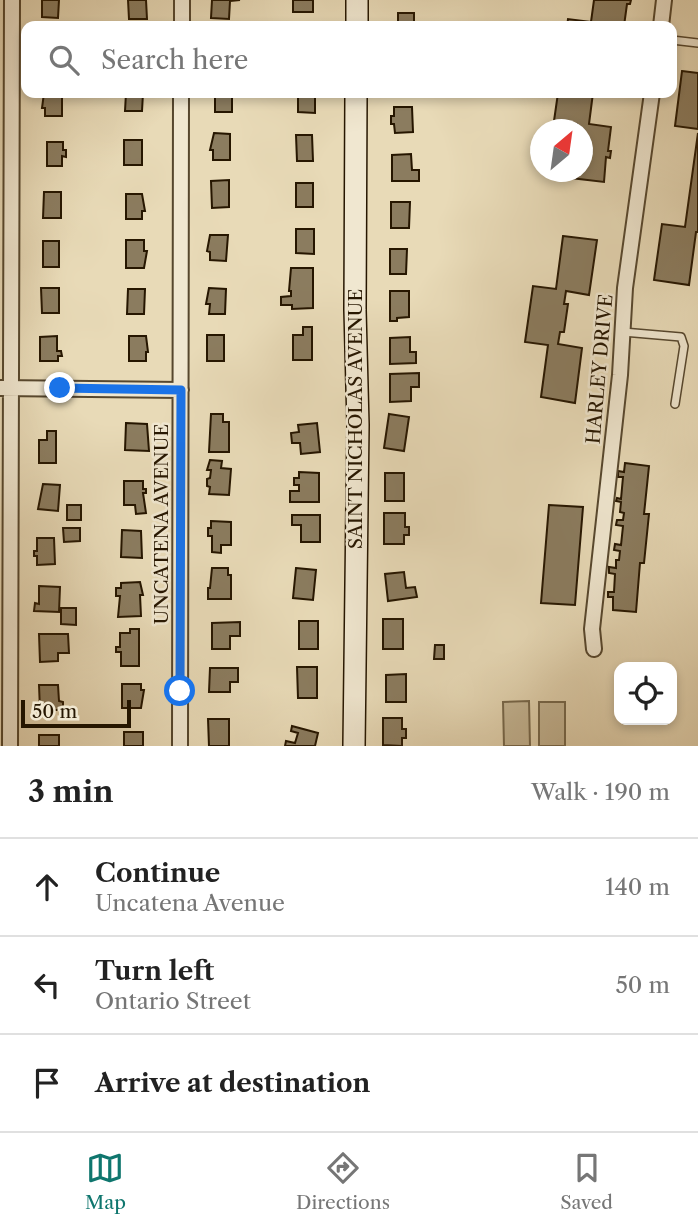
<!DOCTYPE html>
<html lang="en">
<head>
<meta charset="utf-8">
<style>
	body { margin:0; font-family:"Libre Caslon Text",serif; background:#f6f6f6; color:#222 }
	.controls { position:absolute; right:21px; bottom:21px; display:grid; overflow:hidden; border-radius:14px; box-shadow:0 4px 10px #0003 }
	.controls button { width:63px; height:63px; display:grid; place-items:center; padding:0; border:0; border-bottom:2px solid #e0e0e0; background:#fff; color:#222; font:35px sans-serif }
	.compass { position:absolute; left:530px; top:119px; width:63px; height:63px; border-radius:50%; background:#fff; box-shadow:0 4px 10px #0003; rotate:29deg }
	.scale { position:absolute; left:21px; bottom:18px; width:110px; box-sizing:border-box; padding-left:7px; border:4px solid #261600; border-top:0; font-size:19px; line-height:24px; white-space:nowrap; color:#261600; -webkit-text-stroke:5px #f0e7d0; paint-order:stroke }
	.stop { position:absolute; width:21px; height:21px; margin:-16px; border:5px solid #1a73e8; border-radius:50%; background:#fff }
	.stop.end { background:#1a73e8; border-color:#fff; box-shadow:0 2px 7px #0008 }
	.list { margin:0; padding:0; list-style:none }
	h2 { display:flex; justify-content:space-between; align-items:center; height:91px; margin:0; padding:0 28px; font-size:30px }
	h2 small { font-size:23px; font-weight:400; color:#767676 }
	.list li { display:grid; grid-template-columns:46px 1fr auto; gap:21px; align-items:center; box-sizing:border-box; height:98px; padding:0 28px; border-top:2px solid #e0e0e0 }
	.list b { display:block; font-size:26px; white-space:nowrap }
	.list p { margin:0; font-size:23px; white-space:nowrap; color:#767676 }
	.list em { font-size:23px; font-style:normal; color:#767676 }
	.icon { flex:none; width:38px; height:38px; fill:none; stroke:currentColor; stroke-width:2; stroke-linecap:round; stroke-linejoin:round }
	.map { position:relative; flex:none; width:698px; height:746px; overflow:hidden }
	.search { position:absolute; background:#fff; box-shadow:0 4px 10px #0003; left:21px; right:21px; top:21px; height:77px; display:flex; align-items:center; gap:18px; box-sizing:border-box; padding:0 24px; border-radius:14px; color:#767676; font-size:26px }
	.sheet { height:385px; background:#fff }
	nav { display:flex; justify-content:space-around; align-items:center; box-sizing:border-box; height:98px; border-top:2px solid #e0e0e0; background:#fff; font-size:19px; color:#767676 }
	nav a { display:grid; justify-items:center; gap:4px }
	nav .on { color:#0f766e }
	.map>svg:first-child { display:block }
	.green { fill:#c7b998; stroke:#76684c; stroke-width:2 }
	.building { fill:#8b7c5f; stroke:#261600; stroke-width:2 }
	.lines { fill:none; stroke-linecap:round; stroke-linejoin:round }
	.lane-casing { stroke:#56472e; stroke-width:10 }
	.street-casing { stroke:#56472e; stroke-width:18 }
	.secondary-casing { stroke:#261600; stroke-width:24 }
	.lane { stroke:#f0e7d0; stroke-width:7 }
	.street { stroke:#f0e7d0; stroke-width:14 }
	.secondary { stroke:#f0e7d0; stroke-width:21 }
	.route { stroke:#1a73e8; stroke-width:9 }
	.labels { text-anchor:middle; stroke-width:5; stroke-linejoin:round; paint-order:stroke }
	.street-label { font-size:19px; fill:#261600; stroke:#f0e7d0 }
</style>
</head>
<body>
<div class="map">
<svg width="698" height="746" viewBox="0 0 698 746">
	<rect width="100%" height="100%" fill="#e8dab7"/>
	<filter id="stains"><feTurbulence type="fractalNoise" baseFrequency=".00286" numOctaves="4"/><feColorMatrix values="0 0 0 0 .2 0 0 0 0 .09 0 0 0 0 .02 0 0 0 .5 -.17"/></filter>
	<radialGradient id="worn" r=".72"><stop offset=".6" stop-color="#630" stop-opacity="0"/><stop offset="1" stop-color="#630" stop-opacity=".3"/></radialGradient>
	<path class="green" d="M529 701 530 746H504L503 702Z
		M539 702H565V746H539Z"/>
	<path class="building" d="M42 0H59L58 18 42 17Z
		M128 0H146L147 19H129Z
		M212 0H240L230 1 229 19 211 18Z
		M293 0H313V12H293Z
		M594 0H631L630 4H627L624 26H567L568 19 591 22Z
		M398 13H414V26H395V22H398Z
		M682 71 698 73V129L675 126Z
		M44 93H62V116H45V108H42Z
		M126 93H143L142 111H125Z
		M215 93H232V112H215Z
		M298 93H315V113L298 112Z
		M558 93H593L589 124 611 127 608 151H611L610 158 606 157 604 182 571 178V172H582V130H577V124L554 121Z
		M394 107H412L413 132 395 133 394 124H391V116H394Z
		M214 133 230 134V160H213V150H210Z
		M698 133V232H696L689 285 654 280 662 224 685 227Z
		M296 135H312L313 161H297Z
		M124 140H142V165H124Z
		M47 142H63V150H66V157L62 156V166H47Z
		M411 154 412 170H419V181H392V155Z
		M229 180V207L212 208 211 181Z
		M296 183H313V207H296Z
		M44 192H61V218H43Z
		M126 194H142L145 211H142V219H126Z
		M391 202H410L409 228H391Z
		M296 229H314V254L296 253Z
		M210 235H228L226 261 210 260V252L207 251Z
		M563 236 597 240 589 295 566 291 564 304H568L564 332H560L558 344 582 348 575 403 541 397 548 345 525 342 533 286 556 289Z
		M126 240H144V251H147L144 268H126Z
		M43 241H59V267H43Z
		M390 249H407L406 274H390Z
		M291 268H313V308L292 309V305H281V297L291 296V291H289Z
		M41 288H59V313H42Z
		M209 288 226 289 225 314H209L210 304H206Z
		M128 289H145L144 314H127Z
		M390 291H409V317L397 318V321H390Z
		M303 327H312V360H293V335H303Z
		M207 335H224V361H207Z
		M57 336V351H61L62 356H58V361H40V337Z
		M129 336H146L148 352H146V361H129Z
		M410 337V352H416V363L390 364V338Z
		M419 373V387H411V401L390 402V374Z
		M211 414H223V422H229V452H209Z
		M389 414 409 417 404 451 384 448Z
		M126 423 147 424 149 451 125 450Z
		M317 423 320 452 301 454 300 443H292L291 433 299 432 298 425Z
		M47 431H56V463H39V440H47Z
		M210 460 222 461 221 468 231 469 229 495 209 494 210 487 207 486V479L210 478 211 470H207Z
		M625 463 649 466 644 514H649L644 563H640L636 612 613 610V597H608V592H614L615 574 609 573V567L616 568V560H619L620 551 614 550 615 544 621 545 623 526 616 525 617 520H623L624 513 620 512 621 502 616 501 617 498 621 499 623 477H618V471L624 472Z
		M299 472 319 473V502H290V491H299V485H294V478H299Z
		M385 473H404V501H385Z
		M124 481H143V489H146V493H143L146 513 136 514 135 505H124Z
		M43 484 60 485 58 511 38 509Z
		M67 505H81V520H67Z
		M549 505 583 507 575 605 541 603Z
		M384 513H405V527H409V535H404V544H384Z
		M292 515H320V542H301V525H292Z
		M211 521 231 522V545H221V553L212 552V536H208V528H211Z
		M63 528H80V541L64 542Z
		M122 530 141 531 142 558 121 557Z
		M37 538H54L55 564 37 565V556H34V551H37Z
		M212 568H228V575H231V599H208V588H210Z
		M296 568 316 570 313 600 293 598Z
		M404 572 406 588 415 587 417 597 388 601 385 574Z
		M140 582 143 595H140L141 616 118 617 120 596H116V588H121V583Z
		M39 586 60 587 59 612 34 611 35 603 39 604Z
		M61 608H76V625L61 624Z
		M383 619H403V649H383Z
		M299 621H318V649H299Z
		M240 622V636H230V649H212V623Z
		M130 629H139V666H121V652H116V647H120V633H130Z
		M39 634H68L69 653H58V661L40 662Z
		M435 645H444V659H434Z
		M297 667H317V698H298Z
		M210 668H238V682H230V692H209Z
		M406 674V702H386V675Z
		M122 684H141V690H144L141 708H122Z
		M39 685H58L59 701 63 702V710H40Z
		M383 718H402V729H406V738H402V746L383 745Z
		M208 719H229V746H209Z
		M292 726 318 733 315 746H285L286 741 295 743 298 733 291 731Z
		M124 732H143V746H124Z
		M39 735H59V746H39Z"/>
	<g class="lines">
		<g class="lane-casing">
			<path id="lane" d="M672 40 698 43
				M623 332 681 337 684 346 675 404"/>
		</g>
		<g class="street-casing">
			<path id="street" d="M182 26V0
				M661 26 664 0
				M0 388 181 390
				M594 649 592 629 620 375 625 288 652 93
				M10 746 12 0
				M180 746 181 93"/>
		</g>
		<g class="secondary-casing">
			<path id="secondary" d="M357 26V0
				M354 746 358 425 355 310 356 93"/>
		</g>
		<use href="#lane" class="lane"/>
		<use href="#street" class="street"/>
		<use href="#secondary" class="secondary"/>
	</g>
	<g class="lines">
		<path class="route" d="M60 388 181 390 180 691"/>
	</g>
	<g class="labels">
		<g class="street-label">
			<text transform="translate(599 369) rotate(-85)" y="7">HARLEY DRIVE</text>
			<text transform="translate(355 419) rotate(-90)" y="7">SAINT NICHOLAS AVENUE</text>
			<text transform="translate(161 524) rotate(-90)" y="7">UNCATENA AVENUE</text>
		</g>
	</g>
	<rect width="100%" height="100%" filter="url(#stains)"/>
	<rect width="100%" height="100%" fill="url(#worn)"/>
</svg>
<div class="controls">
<button><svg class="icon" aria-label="locate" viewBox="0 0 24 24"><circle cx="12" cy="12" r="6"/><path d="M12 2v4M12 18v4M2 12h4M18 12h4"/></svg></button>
</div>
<svg class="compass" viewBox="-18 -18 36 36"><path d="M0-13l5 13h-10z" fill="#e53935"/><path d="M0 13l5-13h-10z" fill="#767676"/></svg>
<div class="scale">50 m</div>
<div class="stop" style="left:180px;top:691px"></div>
<div class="stop end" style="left:60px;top:388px"></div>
<div class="search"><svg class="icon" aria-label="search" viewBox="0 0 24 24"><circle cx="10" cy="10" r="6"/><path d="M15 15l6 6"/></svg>Search here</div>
</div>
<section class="sheet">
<h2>3 min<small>Walk · 190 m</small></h2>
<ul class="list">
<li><svg class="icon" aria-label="ahead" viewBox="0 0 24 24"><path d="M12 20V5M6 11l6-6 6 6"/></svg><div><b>Continue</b><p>Uncatena Avenue</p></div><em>140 m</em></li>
<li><svg class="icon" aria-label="left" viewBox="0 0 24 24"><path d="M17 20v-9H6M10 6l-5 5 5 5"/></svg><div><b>Turn left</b><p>Ontario Street</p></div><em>50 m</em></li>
<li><svg class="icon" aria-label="arrive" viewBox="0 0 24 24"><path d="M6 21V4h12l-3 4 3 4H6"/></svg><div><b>Arrive at destination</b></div></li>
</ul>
</section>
<nav>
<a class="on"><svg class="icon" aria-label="map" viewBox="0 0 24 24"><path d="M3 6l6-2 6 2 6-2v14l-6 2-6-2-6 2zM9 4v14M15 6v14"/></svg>Map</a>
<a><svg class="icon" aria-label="directions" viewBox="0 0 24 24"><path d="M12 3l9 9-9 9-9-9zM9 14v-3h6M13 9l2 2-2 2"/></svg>Directions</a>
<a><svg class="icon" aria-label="saved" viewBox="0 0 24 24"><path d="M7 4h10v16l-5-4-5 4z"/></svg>Saved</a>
</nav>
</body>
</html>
